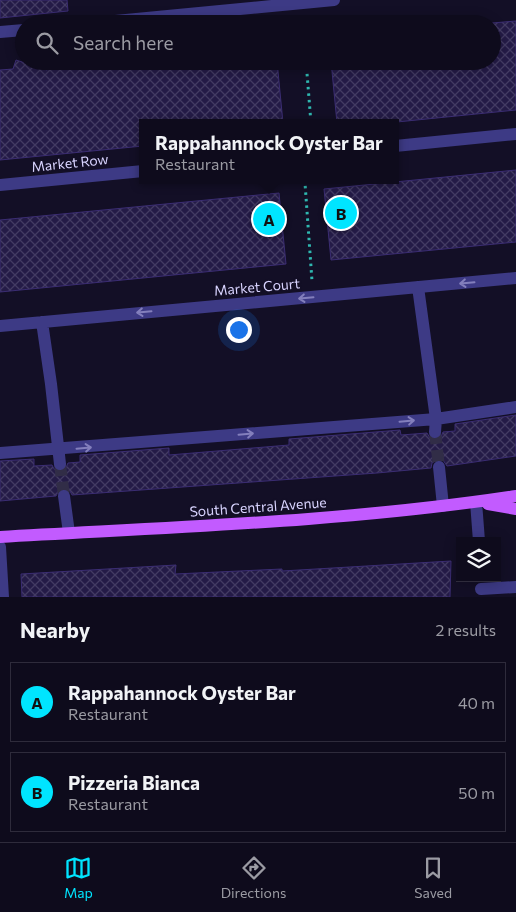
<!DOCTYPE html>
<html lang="en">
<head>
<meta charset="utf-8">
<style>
	body { margin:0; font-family:Commissioner,sans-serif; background:#171425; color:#f1f3f6 }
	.controls { position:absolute; right:15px; bottom:15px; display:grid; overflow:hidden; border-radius:0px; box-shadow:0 2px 12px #0003 }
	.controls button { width:45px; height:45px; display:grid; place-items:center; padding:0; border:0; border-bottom:1px solid #2e2b3b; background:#0e0b1c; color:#f1f3f6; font:25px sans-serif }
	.you { position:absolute; left:238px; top:329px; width:18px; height:18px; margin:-12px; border:4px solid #fff; border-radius:50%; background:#1a73e8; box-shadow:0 0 0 8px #1a73e833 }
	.badge { display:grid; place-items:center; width:32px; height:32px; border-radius:50%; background:#00e5ff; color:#111; font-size:16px; font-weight:700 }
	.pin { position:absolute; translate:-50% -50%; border:2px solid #fff; box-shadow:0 1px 5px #0006 }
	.popup { position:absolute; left:139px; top:119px; width:260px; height:65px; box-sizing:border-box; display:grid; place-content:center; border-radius:0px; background:#0e0b1c; filter:drop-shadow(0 1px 4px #0005); font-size:16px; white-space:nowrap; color:#9b9ba3 }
	.popup b { font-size:19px; color:#f1f3f6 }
	.popup::after { content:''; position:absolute; left:50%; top:100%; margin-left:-10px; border:10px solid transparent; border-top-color:#0e0b1c }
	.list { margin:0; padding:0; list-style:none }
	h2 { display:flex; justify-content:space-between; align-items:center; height:65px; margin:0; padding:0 20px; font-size:21px }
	h2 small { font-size:16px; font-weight:400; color:#9b9ba3 }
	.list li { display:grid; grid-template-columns:32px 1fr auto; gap:15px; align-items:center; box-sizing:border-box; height:80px; margin:0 10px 10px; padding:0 10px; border:1px solid #2e2b3b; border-radius:0px }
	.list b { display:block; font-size:19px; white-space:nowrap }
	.list p { margin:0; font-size:16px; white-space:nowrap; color:#9b9ba3 }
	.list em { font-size:16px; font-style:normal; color:#9b9ba3 }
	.icon { flex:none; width:28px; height:28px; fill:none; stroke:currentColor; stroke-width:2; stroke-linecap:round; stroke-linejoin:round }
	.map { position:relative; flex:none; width:516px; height:597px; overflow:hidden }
	.search { position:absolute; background:#0e0b1c; box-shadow:0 2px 12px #0003; left:15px; right:15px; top:15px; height:55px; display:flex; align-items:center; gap:12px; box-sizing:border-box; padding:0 18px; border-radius:28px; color:#9b9ba3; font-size:19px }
	.sheet { height:245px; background:#0e0b1c }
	nav { display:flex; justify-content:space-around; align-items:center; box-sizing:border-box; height:70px; border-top:1px solid #2e2b3b; background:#0e0b1c; font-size:14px; color:#9b9ba3 }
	nav a { display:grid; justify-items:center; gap:2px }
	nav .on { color:#00e5ff }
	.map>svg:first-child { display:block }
	.building { fill:url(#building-cross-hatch); stroke:#3b2d73 }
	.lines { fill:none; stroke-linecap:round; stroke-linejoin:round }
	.minor-tunnel { stroke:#312d47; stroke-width:12; stroke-dasharray:12 6; stroke-linecap:butt }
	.path { stroke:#2fb8b0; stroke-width:3; stroke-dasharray:2.5 4; stroke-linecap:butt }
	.minor { stroke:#3d3a85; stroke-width:12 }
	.major { stroke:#c25bff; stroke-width:12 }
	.oneway { stroke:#837fbc }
	.labels { text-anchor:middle; stroke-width:4; stroke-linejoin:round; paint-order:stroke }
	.street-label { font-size:14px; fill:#d9d4ff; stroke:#130f26 }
</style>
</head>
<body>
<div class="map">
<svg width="516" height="597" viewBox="0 0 516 597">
	<defs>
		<pattern id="building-cross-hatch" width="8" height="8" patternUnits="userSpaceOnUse" patternTransform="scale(1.25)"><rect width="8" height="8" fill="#241b47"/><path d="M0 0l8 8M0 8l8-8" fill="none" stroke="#433b63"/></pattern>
	</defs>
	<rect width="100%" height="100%" fill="#130f26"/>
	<path class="building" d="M0 0H67L68 11 0 18Z
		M516 21V110L387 123H337L331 61H492V23Z
		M16 60 47 70 49 61H277L283 123H143V146L0 160V70L13 69Z
		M516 170V242L331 260 324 189Z
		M279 193 286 264 0 292V220Z
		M516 415V456L447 466 443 460 438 459 432 463 431 468 377 473 72 495 70 491 63 488 59 490 56 496 0 501V461L34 459V466L52 465 54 469 60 472 65 470 68 463 80 462V455L169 448V455L289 445V439L400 430 401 435 427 433 430 438 435 440 441 437 443 432 455 431V424Z
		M451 561 450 597H22L21 574 176 565 175 574 282 569V571Z"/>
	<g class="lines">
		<path class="minor-tunnel" d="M435 432 439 467
			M60 464 64 496"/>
		<path class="path" d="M306 61 311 123
			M307 180 305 183 312 281"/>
		<path class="minor" d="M84 24 334 0
			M0 32 24 30
			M395 146 516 134
			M0 185 143 171
			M418 287 436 419 435 432
			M42 322 51 384 60 464
			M0 326 516 278
			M0 453 436 419 516 407
			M439 467 443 506
			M64 496 69 533
			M476 502 479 541
			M0 547 3 597
			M481 589 516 587"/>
		<path class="major" d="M488 504 516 509
			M0 537C172 527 345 522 516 496"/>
	</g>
	<defs><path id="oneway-shaft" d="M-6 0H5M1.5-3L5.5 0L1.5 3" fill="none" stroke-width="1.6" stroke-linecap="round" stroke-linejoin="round" transform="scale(1.25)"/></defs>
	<g class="oneway">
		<use href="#oneway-shaft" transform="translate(467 283) rotate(175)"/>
		<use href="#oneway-shaft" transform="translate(306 298) rotate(175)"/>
		<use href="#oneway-shaft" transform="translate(144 312) rotate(175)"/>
		<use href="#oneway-shaft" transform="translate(407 421) rotate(-5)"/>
		<use href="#oneway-shaft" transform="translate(246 434) rotate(-5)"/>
		<use href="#oneway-shaft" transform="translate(84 448) rotate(-5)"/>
	</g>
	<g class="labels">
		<g class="street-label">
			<text transform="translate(70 163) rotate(-6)" y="5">Market Row</text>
			<text transform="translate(257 287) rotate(-5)" y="5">Market Court</text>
			<text transform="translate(258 507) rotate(-4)" y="5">South Central Avenue</text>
		</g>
	</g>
</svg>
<div class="controls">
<button><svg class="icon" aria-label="layers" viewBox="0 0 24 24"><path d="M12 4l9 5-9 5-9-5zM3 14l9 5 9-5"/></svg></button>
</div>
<div class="you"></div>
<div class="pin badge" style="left:269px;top:219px">A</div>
<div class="popup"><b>Rappahannock Oyster Bar</b>Restaurant</div>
<div class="pin badge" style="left:341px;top:213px">B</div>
<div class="search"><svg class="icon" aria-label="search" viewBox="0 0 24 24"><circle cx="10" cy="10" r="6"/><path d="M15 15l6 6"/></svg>Search here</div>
</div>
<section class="sheet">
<h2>Nearby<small>2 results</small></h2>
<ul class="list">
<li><span class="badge">A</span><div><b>Rappahannock Oyster Bar</b><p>Restaurant</p></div><em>40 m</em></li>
<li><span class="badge">B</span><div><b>Pizzeria Bianca</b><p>Restaurant</p></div><em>50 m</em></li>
</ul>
</section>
<nav>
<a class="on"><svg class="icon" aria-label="map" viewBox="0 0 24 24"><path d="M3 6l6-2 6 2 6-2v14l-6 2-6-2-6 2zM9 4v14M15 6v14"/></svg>Map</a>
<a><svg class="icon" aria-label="directions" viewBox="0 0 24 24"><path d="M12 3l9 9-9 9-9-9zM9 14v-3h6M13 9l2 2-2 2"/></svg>Directions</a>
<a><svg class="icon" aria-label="saved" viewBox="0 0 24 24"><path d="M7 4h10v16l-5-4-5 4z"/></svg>Saved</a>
</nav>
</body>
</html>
